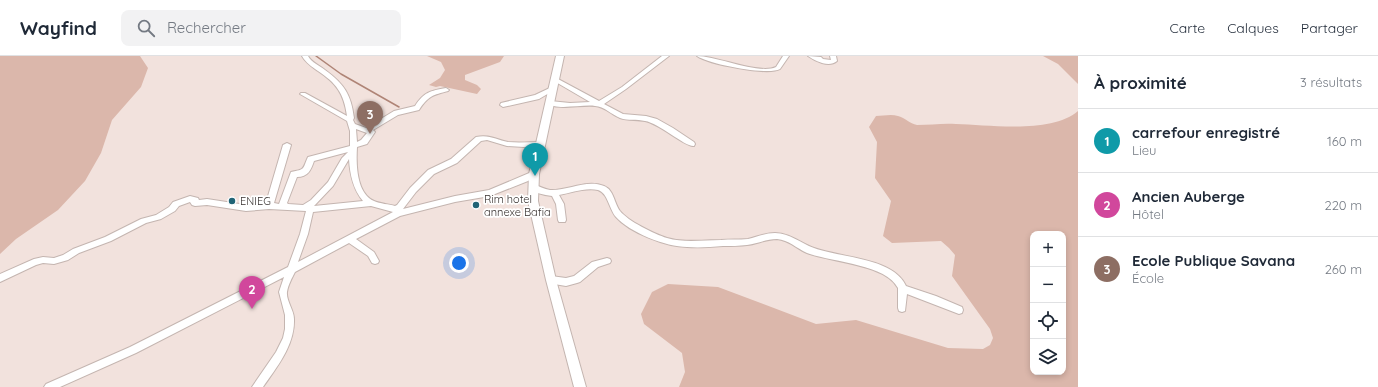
<!DOCTYPE html>
<html lang="fr">
<head>
<meta charset="utf-8">
<style>
	body { margin:0; font-family:Quicksand,sans-serif; background:#f2f2f3; color:#1f2937 }
	.controls { position:absolute; right:12px; bottom:12px; display:grid; overflow:hidden; border-radius:8px; box-shadow:0 2px 6px #0003 }
	.controls button { width:36px; height:36px; display:grid; place-items:center; padding:0; border:0; border-bottom:1px solid #e0e1e3; background:#fff; color:#1f2937; font:20px sans-serif }
	.you { position:absolute; left:459px; top:207px; width:14px; height:14px; margin:-10px; border:3px solid #fff; border-radius:50%; background:#1a73e8; box-shadow:0 0 0 6px #1a73e833 }
	.badge { display:grid; place-items:center; width:26px; height:26px; border-radius:50%; background:#206476; color:#fff; font-size:13px; font-weight:700 }
	.pin { position:absolute; translate:-50% -33px; filter:drop-shadow(0 1px 2px #0008) }
	.pin::after { content:''; position:absolute; top:21px; width:14px; height:12px; background:inherit; clip-path:polygon(0 0,100% 0,50% 100%) }
	.list { margin:0; padding:0; list-style:none }
	h2 { display:flex; justify-content:space-between; align-items:center; height:52px; margin:0; padding:0 16px; font-size:17px }
	h2 small { font-size:13px; font-weight:400; color:#747a83 }
	.list li { display:grid; grid-template-columns:26px 1fr auto; gap:12px; align-items:center; box-sizing:border-box; height:64px; padding:0 16px; border-top:1px solid #e0e1e3 }
	.list b { display:block; font-size:15px; white-space:nowrap }
	.list p { margin:0; font-size:13px; white-space:nowrap; color:#747a83 }
	.list em { font-size:13px; font-style:normal; color:#747a83 }
	.icon { flex:none; width:22px; height:22px; fill:none; stroke:currentColor; stroke-width:2; stroke-linecap:round; stroke-linejoin:round }
	.map { position:relative; flex:none; width:1078px; height:331px; overflow:hidden }
	header { display:flex; align-items:center; gap:24px; box-sizing:border-box; height:56px; padding:0 20px; background:#fff; border-bottom:1px solid #e0e1e3 }
	header strong { font-size:19px }
	nav { display:flex; gap:22px; margin-inline-start:auto; font-size:14px }
	.search { width:280px; height:36px; background:#f2f2f3; display:flex; align-items:center; gap:10px; box-sizing:border-box; padding:0 14px; border-radius:8px; color:#747a83; font-size:15px }
	main { display:flex }
	aside { flex:1; background:#fff }
	.map>svg:first-child { display:block }
	.green { fill:#dbb7ab; fill-rule:evenodd }
	.lines { fill:none; stroke-linecap:round; stroke-linejoin:round }
	.stream { stroke:#af8476; stroke-width:1.5 }
	.minor-casing { stroke:#c4b5b0; stroke-width:2 }
	.major-casing { stroke:#c4b5b0; stroke-width:2 }
	.minor { fill:#fff; fill-rule:evenodd }
	.major { fill:#fff; fill-rule:evenodd }
	.poi-dot { fill:#206476; stroke:#fff; stroke-width:1.5 }
	.labels { text-anchor:middle; stroke-width:3.5; stroke-linejoin:round; paint-order:stroke }
	.poi-label { font-size:11px; fill:#37312f; stroke:#fff; text-anchor:start }
</style>
</head>
<body>
<header>
<strong>Wayfind</strong>
<div class="search"><svg class="icon" aria-label="search" viewBox="0 0 24 24"><circle cx="10" cy="10" r="6"/><path d="M15 15l6 6"/></svg>Rechercher</div>
<nav><a>Carte</a><a>Calques</a><a>Partager</a></nav>
</header>
<main>
<div class="map">
<svg width="1078" height="331" viewBox="0 0 1078 331">
	<rect width="100%" height="100%" fill="#f2e2dd"/>
	<path class="green" d="M0 0H140L148 12 141 31 112 64 101 97 85 125 58 154 16 183 0 198Z
		M427 0H504L500 6 465 19V24L477 29 481 33 477 38 440 30 436 31 429 29 440 22 445 14 441 6Z
		M1043 0H1078V28L1058 8Z
		M1078 55V331H679L685 316 682 297 644 268 641 258 652 236 668 228 718 231 816 268 856 264 948 292 983 293 990 289 993 282 990 273 952 220 955 199 949 192 941 185 892 187 883 180 891 145 875 122 877 86 869 71 876 60C883 60 891 58 898 60 904 61 910 68 917 69 930 69 943 67 956 68 990 69 1051 78 1078 55ZM1033 178H1063V316H1033Z"/>
	<g class="lines">
		<path class="stream" d="M316 0 341 18 399 51"/>
		<g class="minor-casing">
			<path id="minor" d="M302 0H308C312 7 319 9 325 14 344 28 351 38 354 62L353 64 355 68 366 72 394 55 415 50C424 36 430 35 446 32L449 34 448 35C433 39 428 40 419 54L398 59 373 74 375 76 367 88 357 91C356 107 356 137 374 145 380 148 389 148 395 150L397 149 410 132 428 114 451 103 476 81C489 78 497 84 508 86 519 87 530 86 541 86L545 88 541 90 524 91 507 90 487 84 481 85 457 107 434 118 416 136 403 153 455 140 489 134 534 115 538 118 528 125 490 140 455 146 400 160 356 183 374 196 379 205 378 207 375 208 372 207 368 200 349 187 295 216C292 222 288 229 287 236 286 245 294 254 294 263 295 289 277 311 263 331H252L276 296 283 282 285 273V259L279 236 284 221 136 297 60 331H44L46 328 130 291 288 211 300 178 306 155 269 153 246 155 207 149 195 150 192 149 190 146 179 150 175 155 161 163 146 167 111 185 79 197 68 204 54 208 43 207 36 209 0 226V218L34 203 43 201 54 202 63 199 73 193 105 181 141 163 156 159 169 151 173 146 190 140 198 142 199 144 207 143 246 149 266 147 283 89 287 87 291 89 274 147 279 148 291 116C306 113 302 114 308 101L350 90V75L347 65 300 38 301 37H305L347 60C344 37 336 27 318 15 311 10 306 7 302 0ZM356 73 367 77 361 84 357 86ZM348 96 342 102 328 126 311 144 303 149 288 148 287 147 297 121C308 121 311 114 314 105ZM349 103C350 119 353 133 363 145L314 150 333 130ZM371 150 393 156 298 206 308 178 313 156Z
				M662 0H669L626 33 604 48 623 58 646 60 657 63 673 72 694 86 695 88 694 90C685 91 659 67 645 65 637 63 628 65 620 62 612 59 604 50 595 50 583 48 556 55 547 47L550 45 570 47 590 46 554 25V23H558L599 45 622 31Z
				M697 0C717 0 759 19 776 11L783 0H789L780 13C768 20 708 8 697 0Z
				M808 0 821 1 823 3 831 4 830 0H836L837 5C829 12 815 5 808 0Z
				M554 30 557 32 556 33 539 43 503 51 500 49 501 47 535 39Z
				M533 128C539 130 544 133 550 134 568 135 586 123 604 130 614 134 614 147 620 155 628 165 654 178 667 182 684 187 703 184 721 184 730 183 739 184 748 183 757 181 765 177 775 177 790 177 800 187 814 192 840 202 893 201 906 230L936 240 962 251 963 254 962 257 959 258 907 238 905 255 902 256 899 255 898 252V232C886 208 830 206 807 197 796 192 789 184 777 183 766 183 757 188 747 189 739 190 731 190 723 190 711 191 699 192 687 191 666 191 629 176 616 161 609 153 608 137 598 134 585 131 571 137 559 139L564 148 566 164 565 166H559L558 164 556 148 552 140C544 139 534 137 529 131L530 129Z
				M607 202 610 203 611 205 610 207 598 211 580 226 577 227 566 230 548 227 547 224 548 221 551 220 566 222 574 220 592 206Z"/>
		</g>
		<g class="major-casing">
			<path id="major" d="M556 0H564L539 118 538 145 556 224 586 331H574L546 224 528 145 529 118Z"/>
		</g>
		<use href="#minor" class="minor"/>
		<use href="#major" class="major"/>
	</g>
	<g class="poi-dot">
		<circle cx="232" cy="145" r="4"/>
		<circle cx="476" cy="149" r="4"/>
	</g>
	<g class="labels">
		<g class="poi-label">
			<text x="484" y="147">Rim hotel<tspan x="484" dy="13">annexe Bafia</tspan></text>
			<text x="240" y="149">ENIEG</text>
		</g>
	</g>
</svg>
<div class="controls">
<button>+</button>
<button>−</button>
<button><svg class="icon" aria-label="locate" viewBox="0 0 24 24"><circle cx="12" cy="12" r="6"/><path d="M12 2v4M12 18v4M2 12h4M18 12h4"/></svg></button>
<button><svg class="icon" aria-label="layers" viewBox="0 0 24 24"><path d="M12 4l9 5-9 5-9-5zM3 14l9 5 9-5"/></svg></button>
</div>
<div class="you"></div>
<div class="pin badge" style="left:535px;top:120px;background:#0f9aa8">1</div>
<div class="pin badge" style="left:252px;top:253px;background:#d1479c">2</div>
<div class="pin badge" style="left:370px;top:78px;background:#8d6e63">3</div>
</div>
<aside>
<h2>À proximité<small>3 résultats</small></h2>
<ul class="list">
<li><span class="badge" style="background:#0f9aa8">1</span><div><b>carrefour enregistré</b><p>Lieu</p></div><em>160 m</em></li>
<li><span class="badge" style="background:#d1479c">2</span><div><b>Ancien Auberge</b><p>Hôtel</p></div><em>220 m</em></li>
<li><span class="badge" style="background:#8d6e63">3</span><div><b>Ecole Publique Savana</b><p>École</p></div><em>260 m</em></li>
</ul>
</aside>
</main>
</body>
</html>
